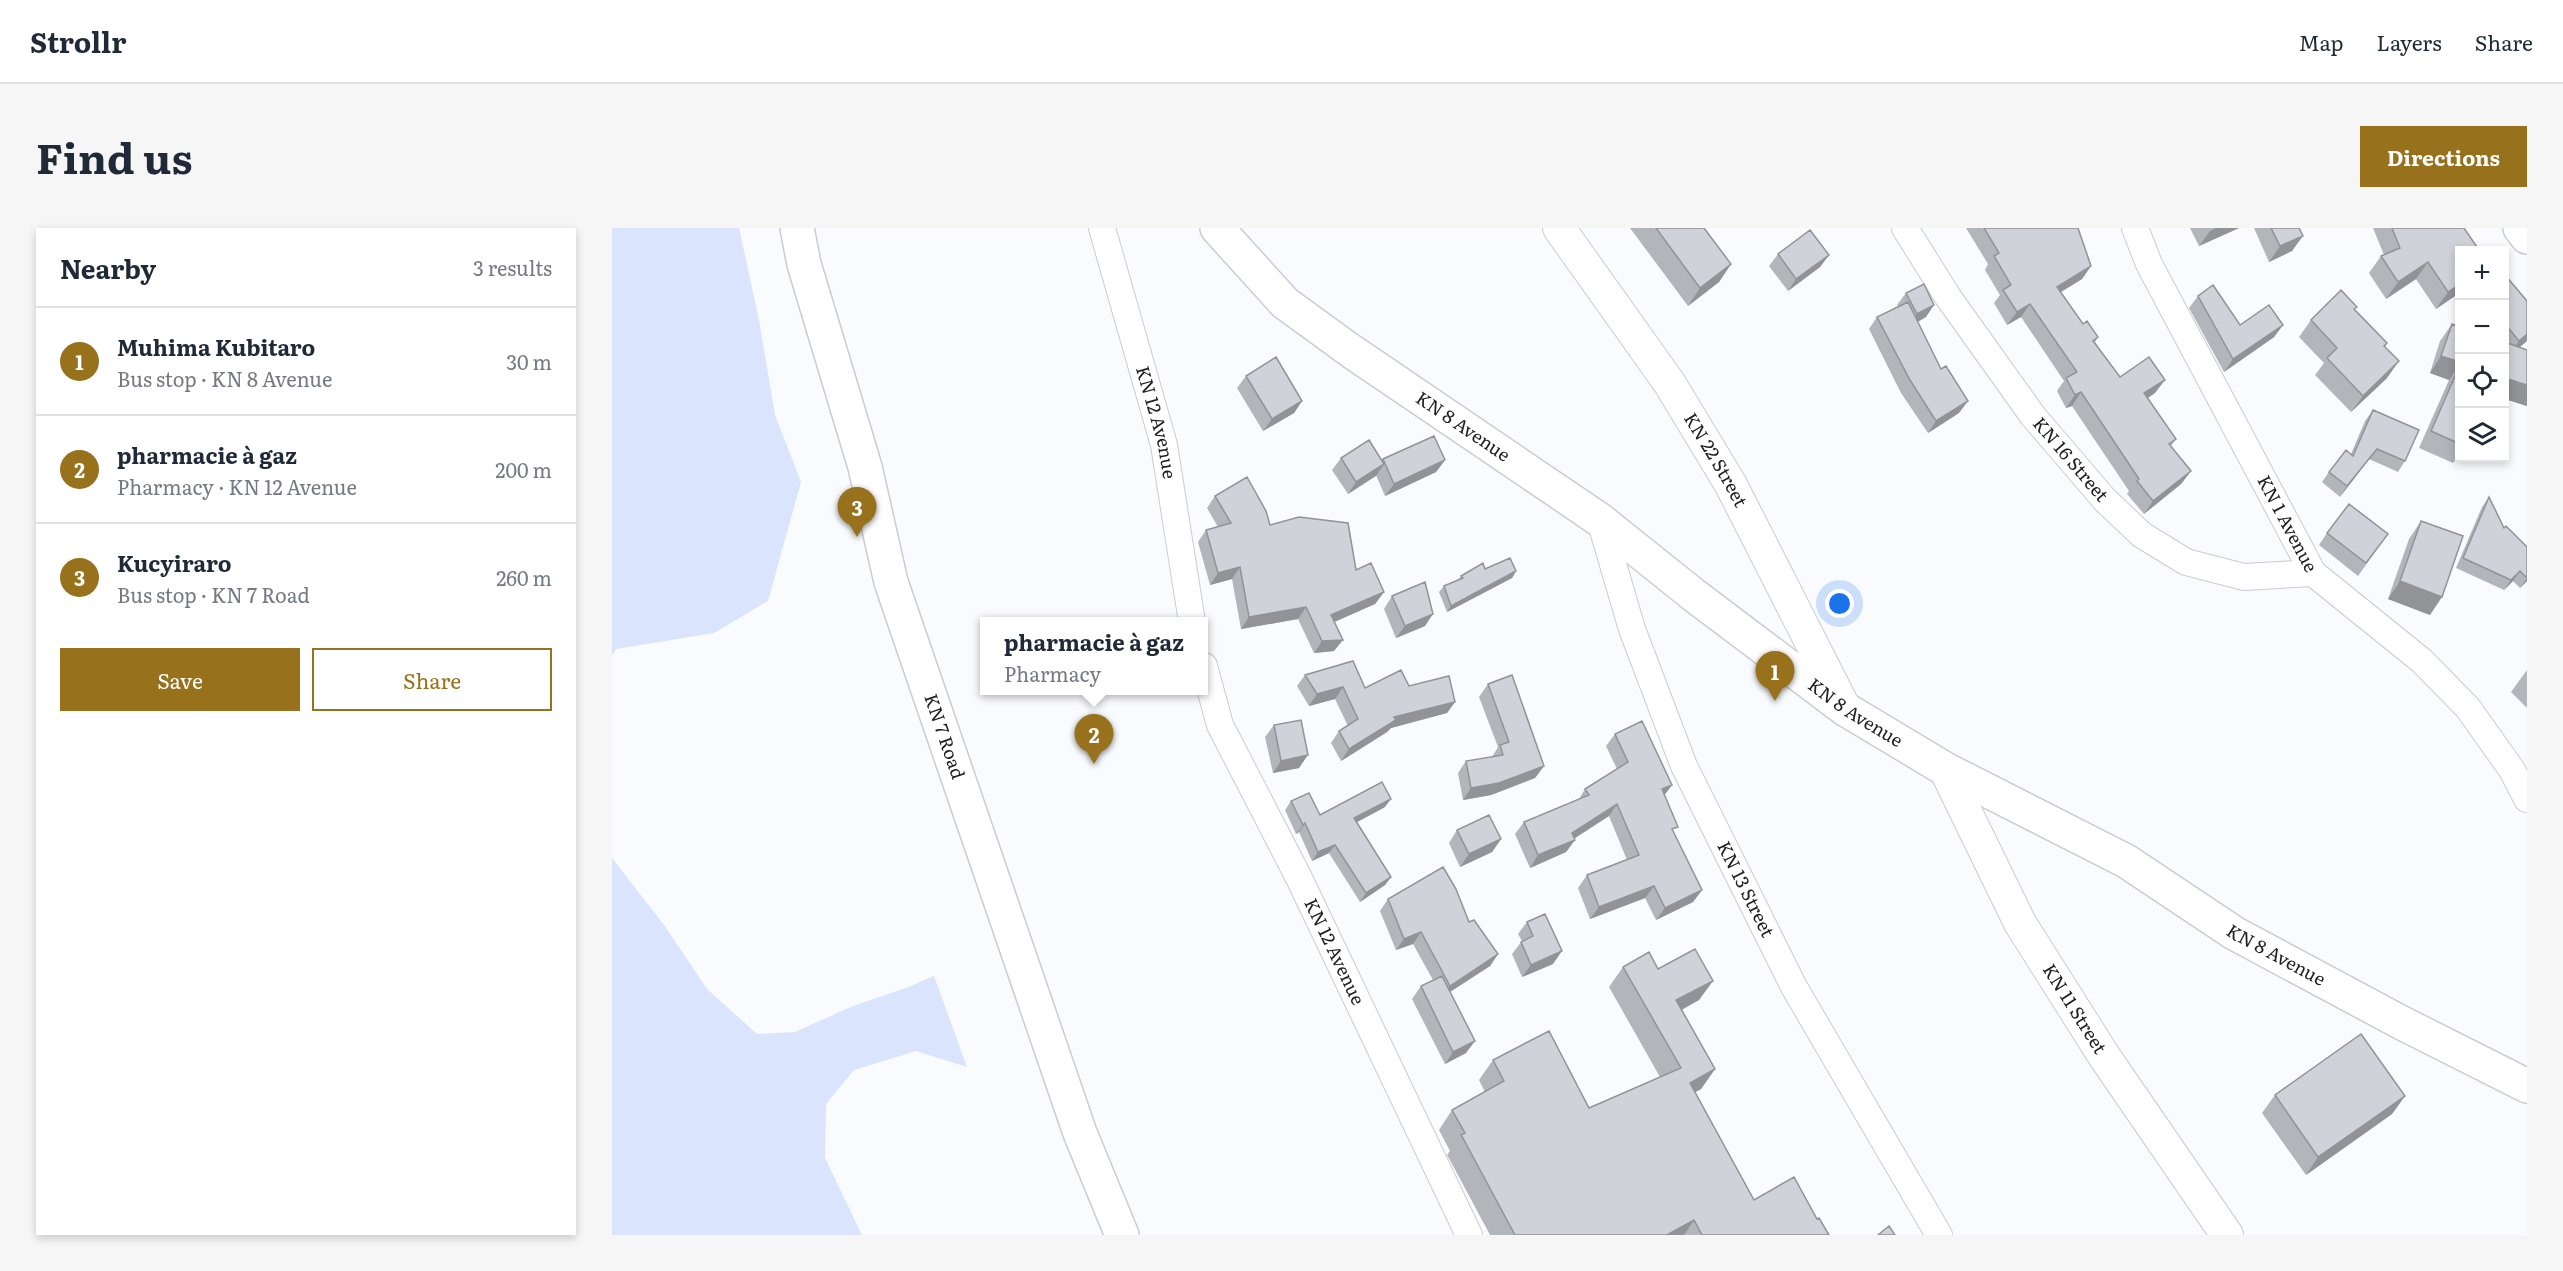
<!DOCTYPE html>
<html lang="en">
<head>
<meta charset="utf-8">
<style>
	body { margin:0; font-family:Literata,serif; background:#f6f6f7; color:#1f2937 }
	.controls { position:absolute; right:18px; top:18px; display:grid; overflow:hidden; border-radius:0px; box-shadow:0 3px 9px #0003 }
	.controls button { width:54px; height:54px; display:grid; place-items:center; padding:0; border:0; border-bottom:2px solid #e0e1e3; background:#fff; color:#1f2937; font:30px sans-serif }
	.you { position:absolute; left:1228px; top:376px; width:21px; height:21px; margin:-15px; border:4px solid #fff; border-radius:50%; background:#1a73e8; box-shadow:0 0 0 9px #1a73e833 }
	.badge { display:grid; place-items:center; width:39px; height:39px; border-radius:50%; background:#98711c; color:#fff; font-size:20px; font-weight:700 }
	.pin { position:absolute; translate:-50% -50px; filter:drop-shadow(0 2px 3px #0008) }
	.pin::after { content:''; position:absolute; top:32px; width:21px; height:18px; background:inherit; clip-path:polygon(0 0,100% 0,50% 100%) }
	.popup { position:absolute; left:368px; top:389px; width:228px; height:78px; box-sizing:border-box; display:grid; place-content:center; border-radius:0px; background:#fff; filter:drop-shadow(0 2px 4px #0005); font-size:20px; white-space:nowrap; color:#747a83 }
	.popup b { font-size:22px; color:#1f2937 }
	.popup::after { content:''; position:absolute; left:50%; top:100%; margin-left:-12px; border:12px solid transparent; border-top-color:#fff }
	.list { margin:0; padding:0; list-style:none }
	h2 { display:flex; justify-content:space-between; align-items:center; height:78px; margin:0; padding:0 24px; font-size:26px }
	h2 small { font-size:20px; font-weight:400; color:#747a83 }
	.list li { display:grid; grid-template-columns:39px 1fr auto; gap:18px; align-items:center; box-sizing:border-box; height:108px; padding:0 24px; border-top:2px solid #e0e1e3 }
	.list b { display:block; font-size:22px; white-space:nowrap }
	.list p { margin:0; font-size:20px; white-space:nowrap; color:#747a83 }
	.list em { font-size:20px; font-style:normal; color:#747a83 }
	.actions { display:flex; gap:12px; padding:18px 24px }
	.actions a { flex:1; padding:14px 0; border:2px solid #98711c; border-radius:0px; text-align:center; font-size:21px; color:#98711c }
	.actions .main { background:#98711c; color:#fff }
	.icon { flex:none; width:33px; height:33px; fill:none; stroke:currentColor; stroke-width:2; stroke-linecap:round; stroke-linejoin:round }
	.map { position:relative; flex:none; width:1915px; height:1007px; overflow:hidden; border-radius:0px }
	header { display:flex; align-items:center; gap:36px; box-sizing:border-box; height:84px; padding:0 30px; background:#fff; border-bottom:2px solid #e0e1e3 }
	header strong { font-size:28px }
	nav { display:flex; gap:33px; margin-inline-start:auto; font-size:21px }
	.intro { display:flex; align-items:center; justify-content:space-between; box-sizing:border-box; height:144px; padding:0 36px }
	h1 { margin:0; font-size:42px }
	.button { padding:15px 27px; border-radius:0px; background:#98711c; color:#fff; font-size:21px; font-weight:700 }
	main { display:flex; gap:36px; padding:0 36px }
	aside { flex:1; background:#fff; border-radius:0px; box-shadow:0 3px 9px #0003 }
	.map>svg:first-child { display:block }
	.green { fill:#dae4fc }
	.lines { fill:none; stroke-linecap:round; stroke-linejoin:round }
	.minor-casing { stroke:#c9ccd2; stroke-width:28 }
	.tertiary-casing { stroke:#c9ccd2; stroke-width:34 }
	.secondary-casing { stroke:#c9ccd2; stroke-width:36 }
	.primary-casing { stroke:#c9ccd2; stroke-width:36 }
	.trunk-casing { stroke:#c9ccd2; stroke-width:36 }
	.minor { stroke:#fff; stroke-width:26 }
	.tertiary { stroke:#fff; stroke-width:32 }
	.secondary { stroke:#fff; stroke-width:33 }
	.primary { stroke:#fff; stroke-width:33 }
	.trunk { stroke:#fff; stroke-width:33 }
	.wall { fill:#b2b5ba }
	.shaded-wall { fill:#919397 }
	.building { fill:#cfd2d8; stroke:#919397; stroke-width:1.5 }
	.labels { text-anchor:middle; stroke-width:5; stroke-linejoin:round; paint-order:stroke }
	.street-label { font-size:18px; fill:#1f1f22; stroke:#fff }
</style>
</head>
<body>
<header>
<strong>Strollr</strong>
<nav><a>Map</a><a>Layers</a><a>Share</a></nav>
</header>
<div class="intro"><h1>Find us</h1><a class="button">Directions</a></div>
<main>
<aside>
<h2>Nearby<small>3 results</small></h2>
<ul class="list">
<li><span class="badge">1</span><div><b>Muhima Kubitaro</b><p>Bus stop · KN 8 Avenue</p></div><em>30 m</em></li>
<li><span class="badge">2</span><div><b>pharmacie à gaz</b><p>Pharmacy · KN 12 Avenue</p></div><em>200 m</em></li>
<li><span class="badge">3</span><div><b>Kucyiraro</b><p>Bus stop · KN 7 Road</p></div><em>260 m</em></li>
</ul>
<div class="actions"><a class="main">Save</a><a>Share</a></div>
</aside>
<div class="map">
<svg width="1915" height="1007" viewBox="0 0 1915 1007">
	<rect width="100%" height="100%" fill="#f9fbfe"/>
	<path class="green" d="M0 0H127L147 92 163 187 189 254 156 373 102 405 4 421 0 428Z
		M0 630 52 697 95 761 145 806 183 804 241 778 294 760 322 748 355 839 304 823 242 842 214 876 213 930 250 1007H0Z"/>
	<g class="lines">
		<g class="minor-casing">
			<g id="minor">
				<path id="s1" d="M490 0 552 217 580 394"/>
				<path id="s2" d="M1293 0 1336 69 1421 188 1493 272 1530 307 1574 334 1632 349 1701 345"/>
				<path id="s3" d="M1523 0 1537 36 1701 345 1810 433 1856 480 1900 542 1915 571"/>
				<path id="s4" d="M988 292 1020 401 1072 538 1182 759 1327 1007"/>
				<path id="s5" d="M592 438 608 497 687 650 857 1007"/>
			</g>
		</g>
		<g class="tertiary-casing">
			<g id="tertiary">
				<path id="s6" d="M947 0 1058 156 1119 257 1233 481"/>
				<path id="s7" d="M1333 541 1408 695 1492 828 1615 1007"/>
			</g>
		</g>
		<g class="secondary-casing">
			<g id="secondary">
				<path id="s8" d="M605 0 673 75 739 123 988 292 1083 368 1233 481 1333 541 1514 633 1622 705 1790 795 1915 858"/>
			</g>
		</g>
		<g class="primary-casing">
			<g id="primary">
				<path id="s9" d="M185 0 192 36 253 239 279 354 468 905 510 1007"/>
			</g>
		</g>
		<g class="trunk-casing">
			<path id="trunk" d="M1908 0 1915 9"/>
		</g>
		<use href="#minor" class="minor"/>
		<use href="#tertiary" class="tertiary"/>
		<use href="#secondary" class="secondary"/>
		<use href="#primary" class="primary"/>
		<use href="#trunk" class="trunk"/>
	</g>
	<path class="wall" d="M1018 0H1092L1119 36 1107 54 1076 78Z
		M1354 0H1466L1479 38 1470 51 1448 64 1471 96 1486 109 1483 114 1508 149 1543 165 1536 170 1564 211 1559 218 1579 243 1569 256 1532 286 1515 266 1517 263 1460 178 1454 180 1445 163 1452 153 1409 89 1395 97 1382 75 1388 67 1373 42 1376 36Z
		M1578 0H1627L1587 18Z
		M1642 0H1687L1680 23 1657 34Z
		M1761 0H1852L1848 22V74L1843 68 1824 81 1804 51 1774 71 1757 45 1769 28 1772 27Z
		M1166 26 1217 27 1208 39 1176 63 1157 38Z
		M1893 47 1915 113 1907 119 1915 122V178L1893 171Z
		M1294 65 1314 89 1306 94 1347 185 1316 205 1289 165 1257 101 1265 89 1286 78 1285 77Z
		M1586 68 1628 97H1671L1662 109 1612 144 1577 80Z
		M1743 82 1775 115 1773 119 1775 150 1739 184 1703 147 1712 135 1687 109 1699 92Z
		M1840 96 1848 99V226L1841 235 1807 220 1837 152 1818 145 1828 113Z
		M634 148 690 173 682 185 651 203 625 160Z
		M1761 182 1793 233 1786 244 1757 231 1728 269 1710 254 1717 244 1739 226 1753 193Z
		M729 230 770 232 771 231 833 232 824 244 773 268 764 247 736 266 720 242Z
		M603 268 744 342 772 364 763 376 722 394V423L702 425 686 391 629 401 620 351 598 357 586 314 594 302 606 299 595 280Z
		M1877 269 1892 300 1915 319V353L1908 360 1901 353 1892 362 1844 340 1870 279Z
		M1809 293 1818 387 1776 371 1797 311Z
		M1715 305 1776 306 1746 348 1707 317Z
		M873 341 904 343 900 350 835 384 827 364 832 358 846 352 849 348Z
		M780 368 813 398 784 410 772 381Z
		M1915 442V480L1899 464Z
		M693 447 753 460 797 458 843 474 835 485 779 500 775 504 729 533 719 515 727 503 736 498 723 471 697 478 685 458Z
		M876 456 932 538 923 550 879 567 851 572 846 545 854 533 880 529 886 519 867 469Z
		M662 497 687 540 661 545 653 509Z
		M1003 506 1060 557 1052 567 1061 605 1090 662 1081 674 1044 692 1033 670 978 691 966 660 975 647 1015 632 997 588 962 610 963 612 954 624 918 640 903 606 912 594 967 571 973 561 1005 541 994 518Z
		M679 573 708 587 773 579 745 594 779 649 773 657 748 674 717 625 700 633 687 604 684 606 673 582Z
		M845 602 889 611 880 624 848 639 837 615Z
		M776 671 857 694 886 726 878 738 838 764 854 825 833 836 800 771 809 758 821 752 801 716 784 722 768 683Z
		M915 694 941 736 910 749 900 726 910 713 906 706Z
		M1011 739 1046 741 1087 772 1070 782 1103 841 1089 861 1083 864 1142 972 1205 991 1217 1007H878L838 932 835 927 838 923 827 902 840 882 873 864 867 852 881 832 977 880 1048 849 997 759Z
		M1663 867 1793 868 1780 886 1694 947 1650 885Z"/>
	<path class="shaded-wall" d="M1604 0H1627L1587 18 1598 3Z
		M1691 8 1680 23 1657 34 1668 18Z
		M1217 27 1208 39 1176 63 1184 51Z
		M1816 34 1804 51 1774 71 1786 54Z
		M1119 36 1107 54 1076 78 1088 60Z
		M1479 38 1470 51 1436 72 1445 59Z
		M1848 56V62L1843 68 1824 81 1836 64Z
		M1418 76 1409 89 1395 97 1405 84Z
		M1322 77 1314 89 1297 98 1305 86Z
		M1671 97 1662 109 1612 144 1621 131Z
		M1915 106V113L1895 130 1907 113Z
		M1829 128 1848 134V136L1837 152 1818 145Z
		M1787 133 1775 150 1739 184 1751 168Z
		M1893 150 1915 157V178L1893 171Z
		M1553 152 1543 165 1523 178 1532 165Z
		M1469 164 1460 178 1454 180 1463 167Z
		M690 173 682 185 651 203 660 191Z
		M1356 173 1347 185 1316 205 1324 193Z
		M1765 221 1757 231 1728 269 1735 258Z
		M833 232 824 244 773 268 782 256Z
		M772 236 764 248 736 266 744 254Z
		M1579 243 1569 256 1532 286 1541 273Z
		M628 339 620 351 598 357 606 345Z
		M904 343 900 350 835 384 839 378Z
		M1908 343 1901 353 1892 362 1899 352Z
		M1915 350V353L1908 360Z
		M1788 353 1830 369 1818 387 1776 371Z
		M772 364 763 376 711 399 719 387Z
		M694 379 686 391 629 401 637 389Z
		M821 386 813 398 784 410 793 398Z
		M731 412 722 423 702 425 710 413Z
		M731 459 723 471 697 478 705 466Z
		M843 474 835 485 779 500 775 504 729 533 737 521 782 489Z
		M696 527 687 540 661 545 669 533Z
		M932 538 923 550 879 567 851 572 859 560Z
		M1060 557 1051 569 1050 561Z
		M779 571 773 579 736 599 742 590Z
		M1005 576 997 588 954 616 963 612 954 624 918 640 926 627Z
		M693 595 687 604 684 606 691 597Z
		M889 611 880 624 848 639 857 626Z
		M723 617 717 625 700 633 706 624Z
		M779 649 773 657 748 674 754 665Z
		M1042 658 1033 670 978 691 987 679Z
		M1090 662 1081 674 1044 692 1053 680Z
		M809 704 801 716 784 722 792 711Z
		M950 723 941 736 910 749 919 737Z
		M886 726 878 738 830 769 838 758Z
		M1101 753 1087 772 1050 792 1064 772Z
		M863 813 854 825 833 836 841 824Z
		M1103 841 1089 861 1064 875 1078 855Z
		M1793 868 1780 886 1694 947 1706 929Z
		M1082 992 1072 1007H1055Z"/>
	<path class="building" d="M1044 0H1092L1119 36 1088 60Z
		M1372 0H1466L1479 38 1445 59 1471 96 1475 93 1486 109 1481 113 1508 149 1537 129 1553 152 1532 165 1564 211 1557 216 1579 243 1541 273 1525 253 1527 251 1469 164 1463 167 1454 150 1465 144 1418 76 1405 84 1391 62 1399 57 1382 28 1387 25Z
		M1659 0H1687L1691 8 1668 18Z
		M1780 0H1852L1867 22H1848V56L1836 64 1816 34 1786 54 1769 28 1788 20Z
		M1198 2 1217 27 1184 51 1166 26Z
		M1893 47 1915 73V106L1907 113 1893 96Z
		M1312 56 1322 77 1305 86 1294 65Z
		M1601 57 1628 97 1657 77 1671 97 1621 131 1586 68Z
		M1729 62 1745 79 1742 81 1775 115 1772 118 1787 133 1751 168 1715 130 1725 120 1699 92Z
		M1296 74 1329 141 1334 138 1356 173 1324 193 1298 152 1265 89Z
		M1840 96 1848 99V134L1829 128Z
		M1893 114 1915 122V157L1893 150Z
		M664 129 690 173 660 191 634 148Z
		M1848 137V216L1819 203Z
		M1761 182 1807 202 1793 233 1765 221 1735 258 1717 244 1734 222 1741 228Z
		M822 208 833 232 782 256 771 231Z
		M757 212 772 236 744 254 729 230Z
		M635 249 654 283 658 297 687 289 736 295 744 342 759 335 772 364 719 387 731 412 710 413 694 379 637 389 628 339 606 345 594 302 619 295 603 268Z
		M1877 269 1892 300 1894 298 1915 319V350L1908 343 1899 352 1851 330Z
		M1737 276 1776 306 1754 335 1715 305Z
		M1809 293 1851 308 1830 369 1788 353Z
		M898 330 904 343 839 378 832 358 851 350 849 348 871 335 873 341Z
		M813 354 821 386 793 398 780 368Z
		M741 433 753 460 789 442 797 458 837 448 843 474 782 489 784 492 737 521 727 503 746 491 731 459 705 466 693 447Z
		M900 447 932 538 887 555 859 560 854 533 891 527 888 517 897 514 876 456Z
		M689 492 696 527 669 533 662 497Z
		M1030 493 1060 557 1050 561 1066 599 1060 601 1090 662 1053 680 1042 658 987 679 975 647 1027 627 1005 576 960 605 963 612 926 627 912 594 977 567 973 561 1016 534 1003 506Z
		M770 554 779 571 742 590 779 649 754 665 723 617 706 624 693 595 691 597 679 573 697 565 708 587Z
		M877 587 889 611 857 626 845 602Z
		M831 639 844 661 857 694 862 692 886 726 838 758 809 704 792 711 776 671Z
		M933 686 950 723 919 737 909 714 921 708 915 694Z
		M1083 721 1101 753 1064 772 1103 841 1078 855 1142 972 1182 949 1205 991 1207 990 1217 1007H1090L1082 992 1055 1007H903L852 912 849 907 853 905 840 882 892 853 881 832 937 803 977 880 1069 840 1011 739 1037 724 1046 741Z
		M830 748 863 813 841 824 809 758Z
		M1749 806 1793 868 1706 929 1663 867Z
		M1277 998 1283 1007H1266Z"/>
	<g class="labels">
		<g class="street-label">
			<text dy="6" stroke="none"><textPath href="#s1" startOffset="202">KN 12 Avenue</textPath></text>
			<text dy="6" stroke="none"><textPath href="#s8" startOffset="318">KN 8 Avenue</textPath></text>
			<text dy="6" stroke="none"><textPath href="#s2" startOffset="285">KN 16 Street</textPath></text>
			<text dy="6" stroke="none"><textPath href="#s6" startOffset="280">KN 22 Street</textPath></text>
			<text dy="6" stroke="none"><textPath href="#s3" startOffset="333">KN 1 Avenue</textPath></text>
			<text dy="6" stroke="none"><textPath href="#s8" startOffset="804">KN 8 Avenue</textPath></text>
			<text dy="6" stroke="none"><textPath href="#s9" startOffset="530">KN 7 Road</textPath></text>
			<text dy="6" stroke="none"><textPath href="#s4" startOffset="398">KN 13 Street</textPath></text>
			<text dy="6" stroke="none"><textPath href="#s5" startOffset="315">KN 12 Avenue</textPath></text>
			<text dy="6" stroke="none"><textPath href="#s8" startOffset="1290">KN 8 Avenue</textPath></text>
			<text dy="6" stroke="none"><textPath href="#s7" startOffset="273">KN 11 Street</textPath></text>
		</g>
	</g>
</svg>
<div class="controls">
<button>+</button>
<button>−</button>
<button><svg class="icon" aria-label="locate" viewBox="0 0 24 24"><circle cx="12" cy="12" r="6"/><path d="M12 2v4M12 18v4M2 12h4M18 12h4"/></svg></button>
<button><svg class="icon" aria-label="layers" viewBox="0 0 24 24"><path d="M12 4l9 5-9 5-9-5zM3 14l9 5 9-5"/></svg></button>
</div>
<div class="you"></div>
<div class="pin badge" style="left:1163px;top:473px">1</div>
<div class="pin badge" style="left:482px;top:536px">2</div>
<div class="popup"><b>pharmacie à gaz</b>Pharmacy</div>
<div class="pin badge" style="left:245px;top:309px">3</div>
</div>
</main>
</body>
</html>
